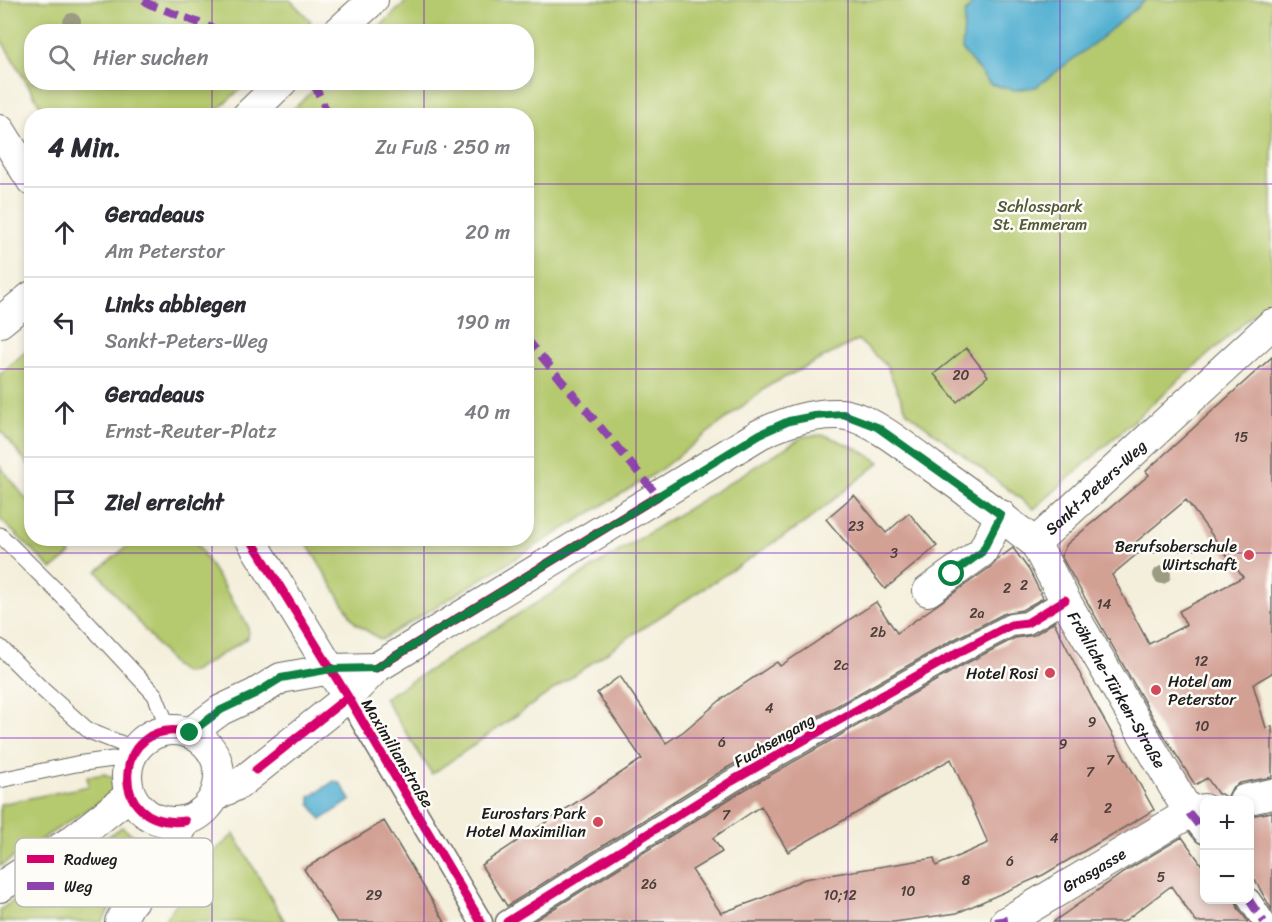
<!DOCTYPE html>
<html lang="de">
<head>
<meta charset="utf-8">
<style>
	body { margin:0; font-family:Sriracha,sans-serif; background:#f7f7f7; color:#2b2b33 }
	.controls { position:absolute; right:18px; bottom:18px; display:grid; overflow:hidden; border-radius:12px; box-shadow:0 3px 9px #0003 }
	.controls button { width:54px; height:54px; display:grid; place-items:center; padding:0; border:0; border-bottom:2px solid #e1e1e2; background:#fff; color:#2b2b33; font:30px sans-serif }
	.stop { position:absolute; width:18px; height:18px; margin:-14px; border:4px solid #0b8043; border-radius:50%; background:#fff }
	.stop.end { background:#0b8043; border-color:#fff; box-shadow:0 2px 6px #0008 }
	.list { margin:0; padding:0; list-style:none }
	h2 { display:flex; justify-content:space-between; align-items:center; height:78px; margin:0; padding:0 24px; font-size:26px }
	h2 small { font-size:20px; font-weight:400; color:#7c7c81 }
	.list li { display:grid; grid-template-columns:39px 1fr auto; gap:18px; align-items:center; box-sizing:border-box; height:90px; padding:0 24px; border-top:2px solid #e1e1e2 }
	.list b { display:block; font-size:22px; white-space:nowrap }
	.list p { margin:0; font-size:20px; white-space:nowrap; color:#7c7c81 }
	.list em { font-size:20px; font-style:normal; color:#7c7c81 }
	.icon { flex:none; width:33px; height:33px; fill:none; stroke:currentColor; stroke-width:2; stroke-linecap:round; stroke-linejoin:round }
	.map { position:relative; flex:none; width:1272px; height:922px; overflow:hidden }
	.search { position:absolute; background:#fff; box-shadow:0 3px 9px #0003; left:24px; top:24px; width:510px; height:66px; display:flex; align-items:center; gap:15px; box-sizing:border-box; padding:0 21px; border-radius:24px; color:#7c7c81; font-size:22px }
	.panel { position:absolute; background:#fff; box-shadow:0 3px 9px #0003; left:24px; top:108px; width:510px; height:438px; border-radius:24px }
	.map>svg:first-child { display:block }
	.green { fill:#b5c96e; stroke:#687245; stroke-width:1.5 }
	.water { fill:#54b1d2; stroke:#386677; stroke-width:1.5 }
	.building { fill:#d3a094; fill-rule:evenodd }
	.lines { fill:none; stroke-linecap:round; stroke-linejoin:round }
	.service-casing { stroke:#68665f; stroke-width:17 }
	.pedestrian-casing { stroke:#68665f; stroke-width:25 }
	.minor-casing { stroke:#68665f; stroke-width:32 }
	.service { stroke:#fff; stroke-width:15 }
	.pedestrian { stroke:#fff; stroke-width:22 }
	.minor { stroke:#fff; stroke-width:30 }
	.quiet { stroke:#8e44ad; stroke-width:8; stroke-dasharray:15 8; stroke-linecap:butt }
	.cycleway-casing { stroke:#fdfcf7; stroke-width:13 }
	.cycleway { stroke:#d6006c; stroke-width:9 }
	.tree { fill:#9b9c82 }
	.route { stroke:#0b8043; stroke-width:8 }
	.grid { fill:none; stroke:#7b2cbf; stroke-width:1.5; stroke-opacity:0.55 }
	.poi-dot { fill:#d1495b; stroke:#fdfcf7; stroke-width:2 }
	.labels { text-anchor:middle; stroke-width:5; stroke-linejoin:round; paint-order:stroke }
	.number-label { font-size:14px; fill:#4a3d3a }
	.park-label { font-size:16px; fill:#525939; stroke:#fdfcf7 }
	.street-label { font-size:16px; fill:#1c1c1c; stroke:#fdfcf7 }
	.poi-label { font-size:16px; fill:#1c1c1c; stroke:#fdfcf7; text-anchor:end }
	.key { fill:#fdfcf7; stroke:#bab9b5; stroke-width:1.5 }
	.key-label { font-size:16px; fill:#1c1c1c }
</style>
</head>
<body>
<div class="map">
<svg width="1272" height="922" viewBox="0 0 1272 922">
	<rect width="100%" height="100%" fill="#fdfcf7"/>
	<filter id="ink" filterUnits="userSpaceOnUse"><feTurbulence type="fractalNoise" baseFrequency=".0167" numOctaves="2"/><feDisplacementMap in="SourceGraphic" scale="12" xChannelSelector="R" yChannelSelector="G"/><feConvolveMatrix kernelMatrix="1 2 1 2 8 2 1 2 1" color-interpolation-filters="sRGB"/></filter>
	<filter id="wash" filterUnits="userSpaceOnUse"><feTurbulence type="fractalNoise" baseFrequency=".008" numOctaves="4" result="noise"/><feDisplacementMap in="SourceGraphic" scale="24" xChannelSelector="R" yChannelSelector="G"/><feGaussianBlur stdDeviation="1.35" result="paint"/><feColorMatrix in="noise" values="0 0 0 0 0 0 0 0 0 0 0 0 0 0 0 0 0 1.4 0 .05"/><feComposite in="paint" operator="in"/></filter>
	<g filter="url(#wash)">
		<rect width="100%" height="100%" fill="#f4efdb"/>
		<path class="green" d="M0 0H290L311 21 300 32H32V82L247 83 212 115H46L0 38Z
			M408 0H1272V298L1034 509 907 412 886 365 858 340 770 385 656 473 381 640 355 623 304 539 526 538V116H286L321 83 526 82V32L375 31Z
			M31 347V468L0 430V374Z
			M825 435 858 449 880 462 806 522 635 633 432 774 384 698 804 436Z
			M0 466 31 505 32 538 59 539 71 554 52 569 0 519Z
			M136 539H194L248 626V638L193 672 184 673 174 666 97 571Z
			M104 774 112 777 115 790 110 795 0 866V804L89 786 87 777Z
			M122 827C134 837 143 840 158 840L117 897 102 922H0V910Z
			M234 834 285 922H163L215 851Z"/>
		<path class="water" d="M975 0H1146L1097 41 1036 87 1014 90 990 84 962 50 965 13Z
			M334 781 341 784 351 800 321 820 310 803V797Z"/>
		<g id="blocks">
			<path class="building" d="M966 348 988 376 957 402 934 374Z
				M1272 357V673L1253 684 1266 728 1272 726V777L1240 783 1232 788 1227 798 1221 794H1218L1207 778 1195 785 1157 724 1061 556 1067 544 1149 475 1146 471ZM1186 500 1243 577 1179 611 1186 625 1149 644 1112 575 1137 554 1130 547Z
				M854 495 886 533 909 513 937 546 885 589 826 519Z
				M1013 548 1029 570 1043 598 1022 610 1005 613 953 640 725 769 507 906 481 865 642 759 597 693 620 676 666 743 684 731 723 698 777 662 780 666 876 602 897 633 992 566 998 559Z
				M1054 622 1092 698 1154 810 1043 875 957 913 894 922H532L739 793 965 664 1015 638 1034 635ZM951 759 988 843 936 866 934 858 804 879 760 899 721 913 692 870 722 852 713 838 761 806 788 852Z
				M1272 812V910L1250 872V816Z
				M384 821 445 922H337L304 869Z
				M1182 837 1204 868V900H1236L1238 908 1248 922H1196L1171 886 1123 922H1053L1127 870Z"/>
		</g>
	</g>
	<g filter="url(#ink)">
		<use href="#blocks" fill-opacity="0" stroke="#68665f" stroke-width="1.5"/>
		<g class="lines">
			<g class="service-casing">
				<path id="service" d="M0 535 73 607 155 695 169 730
					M0 647 43 690 89 731 135 749
					M0 780 76 764 113 759 128 763"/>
			</g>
			<g class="pedestrian-casing">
				<path id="pedestrian" d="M348 697 481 922
					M1189 813 1204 832
					M1249 900 1264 922
					M507 922 732 781 959 652 1011 625 1027 623 1065 600"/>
			</g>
			<g class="minor-casing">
				<g id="minor">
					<path d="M338 32 373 0"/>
					<path d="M247 116 282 82"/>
					<path d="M0 130 32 181"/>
					<path d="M0 322 32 296"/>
					<path d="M250 538 340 685"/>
					<path id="s1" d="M1035 543 1065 600 1189 813"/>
					<path d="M928 591 982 552 1001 515"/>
					<circle cx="173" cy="776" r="46"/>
					<path d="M190 733 221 710 255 694 281 678 331 669 376 668"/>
					<path id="s2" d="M216 795 239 784 348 697 376 668 760 434C786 422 811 413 840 414 869 416 908 449 931 466 967 491 1001 516 1035 543L1272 324"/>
					<path d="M1244 800 1272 794"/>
					<path d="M0 887 73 840 130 795"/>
					<path d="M120 922 129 905 167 857 185 821"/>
					<path id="s3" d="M1006 922 1189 813 1204 809"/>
				</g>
			</g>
			<use href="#service" class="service"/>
			<use href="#pedestrian" class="pedestrian"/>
			<use href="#minor" class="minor"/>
			<path class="quiet" d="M144 0 149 4 223 32
				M313 82 329 116
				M526 338 658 496
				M1189 813 1204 832
				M1249 900 1264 922
				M995 922 1008 920"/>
			<g class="cycleway-casing">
				<path id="cycleway" d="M250 538 348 697 481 922
					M376 668 658 496
					M256 770 348 697
					M185 821C103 831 113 713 190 733
					M507 922 732 781 959 652 1011 625 1027 623 1065 600"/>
			</g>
			<use href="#cycleway" class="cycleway"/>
		</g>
		<g class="tree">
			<circle cx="72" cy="22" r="9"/>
			<circle cx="1162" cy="575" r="9"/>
		</g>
	</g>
	<g class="lines" filter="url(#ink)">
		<path class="route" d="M190 733 221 710 255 694 281 678 331 669 376 668 760 434 789 421 814 416 843 414 877 427 1001 515 982 552 952 574"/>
	</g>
	<path class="grid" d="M212 0V32M424 0V32M636 0V922M848 0V922M1060 0V922M212 82V116M424 82V116M0 184H32M526 184H1272M0 369H32M526 369H1272M212 538V922M424 538V922M0 553H1272M0 738H1272"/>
	<g class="poi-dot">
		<circle cx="1249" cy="555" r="6"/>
		<circle cx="1050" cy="673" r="6"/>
		<circle cx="1156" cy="690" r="6"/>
		<circle cx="598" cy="822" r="6"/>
	</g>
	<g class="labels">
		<g class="number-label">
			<text x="961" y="380">20</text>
			<text x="1241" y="442">15</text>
			<text x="856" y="531">23</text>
			<text x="894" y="558">3</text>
			<text x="1024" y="590">2</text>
			<text x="1007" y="593">2</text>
			<text x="1104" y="609">14</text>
			<text x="977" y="618">2a</text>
			<text x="878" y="637">2b</text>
			<text x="1201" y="666">12</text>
			<text x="841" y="670">2c</text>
			<text x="769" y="713">4</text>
			<text x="1092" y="727">9</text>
			<text x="1202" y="731">10</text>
			<text x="722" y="747">6</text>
			<text x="1063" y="749">9</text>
			<text x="1110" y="765">7</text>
			<text x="1090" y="777">7</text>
			<text x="1108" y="813">2</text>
			<text x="726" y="820">7</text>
			<text x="1054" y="843">4</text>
			<text x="1010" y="866">6</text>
			<text x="1161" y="882">5</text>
			<text x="966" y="885">8</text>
			<text x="649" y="889">26</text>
			<text x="908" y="896">10</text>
			<text x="374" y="900">29</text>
			<text x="840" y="900">10;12</text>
		</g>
		<g class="park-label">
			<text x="1040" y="212">Schlosspark<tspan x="1040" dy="18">St. Emmeram</tspan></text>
		</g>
		<g class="street-label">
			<text dy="6" stroke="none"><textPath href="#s2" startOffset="1056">Sankt-Peters-Weg</textPath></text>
			<text dy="6" stroke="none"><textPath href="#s1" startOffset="168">Fröhliche-Türken-Straße</textPath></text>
			<text transform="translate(774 740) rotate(-30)" y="6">Fuchsengang</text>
			<text transform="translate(398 753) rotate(59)" y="6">Maximilianstraße</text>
			<text dy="6" stroke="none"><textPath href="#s3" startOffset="102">Grasgasse</textPath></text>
		</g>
		<g class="poi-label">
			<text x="1237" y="552">Berufsoberschule<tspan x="1237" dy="18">Wirtschaft</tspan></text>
			<text x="1038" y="679">Hotel Rosi</text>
			<text x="1168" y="687" text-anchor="start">Hotel am<tspan x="1168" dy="18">Peterstor</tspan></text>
			<text x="586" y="819">Eurostars Park<tspan x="586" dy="18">Hotel Maximilian</tspan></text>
		</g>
	</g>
	<rect x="15" y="838" width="198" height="69" rx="9" class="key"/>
	<rect x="27" y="855" width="27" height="8" fill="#d6006c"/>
	<rect x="27" y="882" width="27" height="8" fill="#8e44ad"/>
	<g class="key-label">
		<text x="64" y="865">Radweg</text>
		<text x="64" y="892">Weg</text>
	</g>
</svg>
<div class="controls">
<button>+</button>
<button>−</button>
</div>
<div class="stop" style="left:952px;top:574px"></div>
<div class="stop end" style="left:190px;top:733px"></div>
<div class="search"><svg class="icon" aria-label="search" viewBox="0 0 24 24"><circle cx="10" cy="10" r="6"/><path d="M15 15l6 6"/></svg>Hier suchen</div>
<section class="panel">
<h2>4 Min.<small>Zu Fuß · 250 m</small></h2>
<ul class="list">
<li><svg class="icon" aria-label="ahead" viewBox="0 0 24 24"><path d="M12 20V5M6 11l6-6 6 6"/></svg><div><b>Geradeaus</b><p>Am Peterstor</p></div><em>20 m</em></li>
<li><svg class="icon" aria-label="left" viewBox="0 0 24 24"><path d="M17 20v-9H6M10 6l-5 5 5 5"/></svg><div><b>Links abbiegen</b><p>Sankt-Peters-Weg</p></div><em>190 m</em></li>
<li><svg class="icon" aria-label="ahead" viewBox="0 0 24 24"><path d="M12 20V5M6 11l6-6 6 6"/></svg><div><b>Geradeaus</b><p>Ernst-Reuter-Platz</p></div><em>40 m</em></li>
<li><svg class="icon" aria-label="arrive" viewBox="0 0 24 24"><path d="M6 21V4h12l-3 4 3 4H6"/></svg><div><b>Ziel erreicht</b></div></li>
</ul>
</section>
</div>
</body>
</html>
